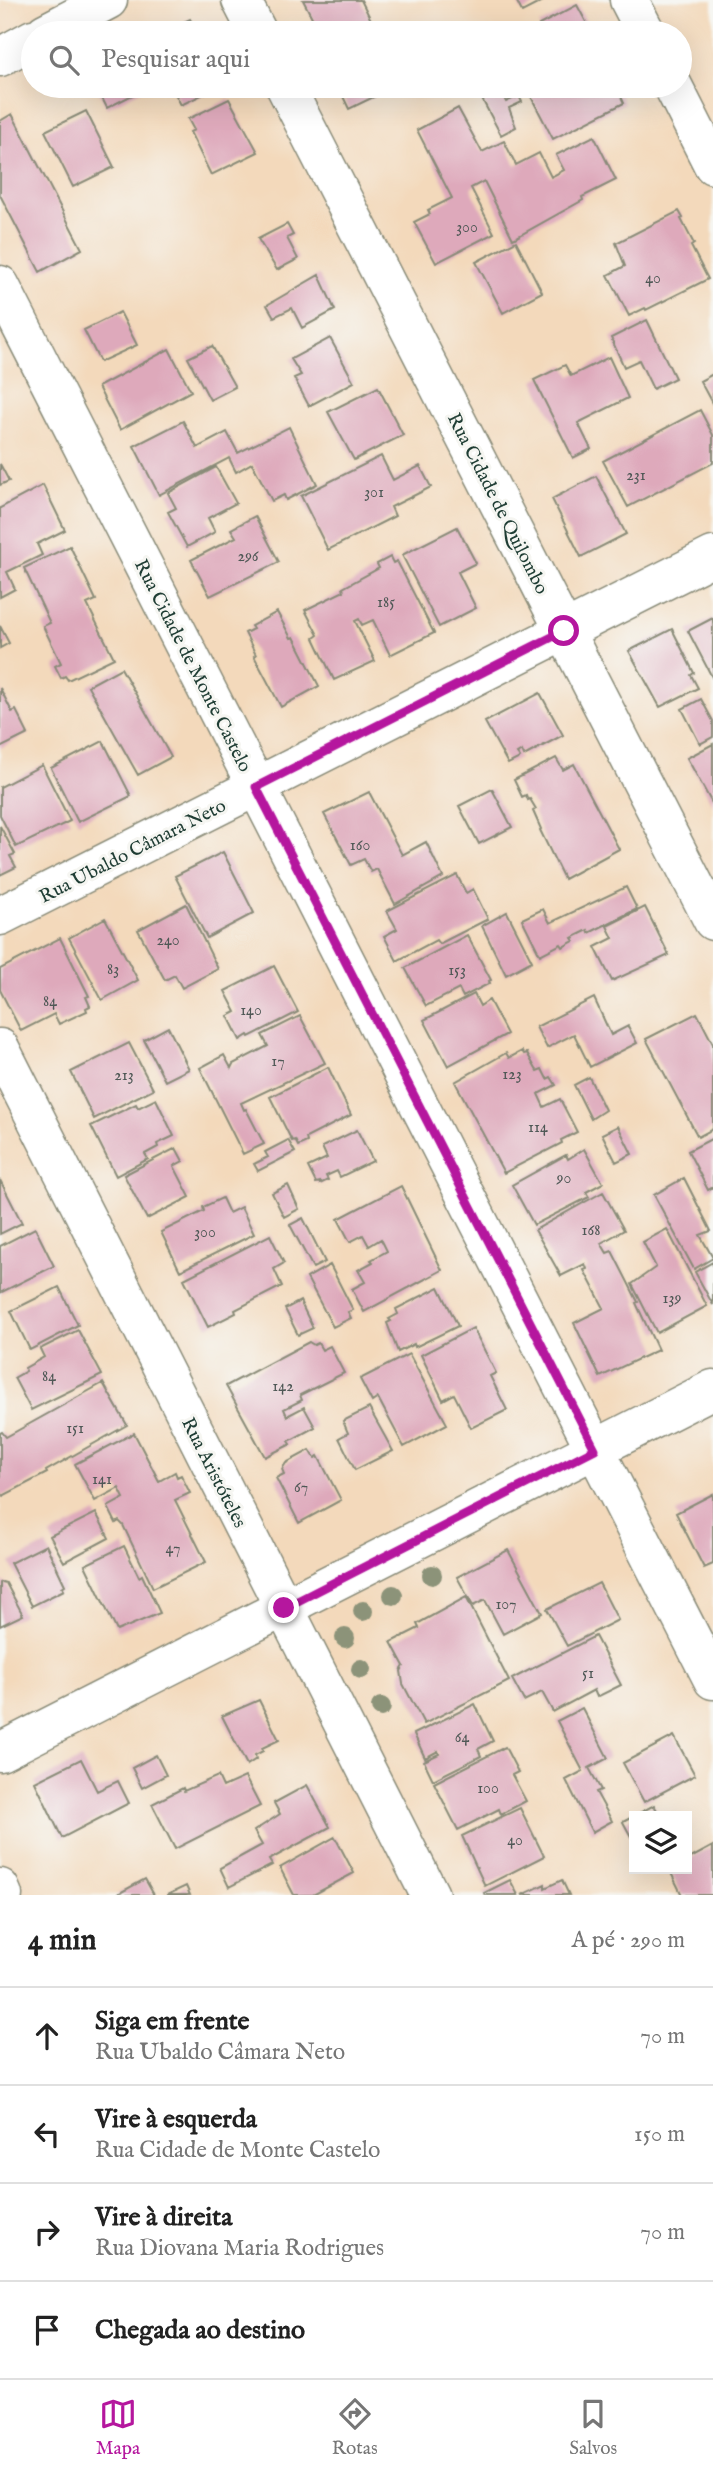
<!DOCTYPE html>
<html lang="pt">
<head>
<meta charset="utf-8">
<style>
	body { margin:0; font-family:"IM FELL English",serif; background:#f2f2f2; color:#222 }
	.controls { position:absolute; right:21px; bottom:21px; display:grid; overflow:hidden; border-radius:0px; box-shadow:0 7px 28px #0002 }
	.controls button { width:63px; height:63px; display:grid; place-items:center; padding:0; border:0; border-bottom:2px solid #e0e0e0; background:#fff; color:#222; font:35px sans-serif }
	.stop { position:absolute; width:21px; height:21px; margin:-16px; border:5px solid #b5179e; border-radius:50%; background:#fff }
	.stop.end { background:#b5179e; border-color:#fff; box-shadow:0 2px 7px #0008 }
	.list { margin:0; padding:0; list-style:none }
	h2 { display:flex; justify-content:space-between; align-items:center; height:91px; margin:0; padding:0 28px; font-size:30px }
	h2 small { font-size:23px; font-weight:400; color:#767676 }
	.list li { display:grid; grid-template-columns:46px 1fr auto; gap:21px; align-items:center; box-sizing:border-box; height:98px; padding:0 28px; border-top:2px solid #e0e0e0 }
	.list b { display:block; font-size:26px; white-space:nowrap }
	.list p { margin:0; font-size:23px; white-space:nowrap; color:#767676 }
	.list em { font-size:23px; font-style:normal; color:#767676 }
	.icon { flex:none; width:38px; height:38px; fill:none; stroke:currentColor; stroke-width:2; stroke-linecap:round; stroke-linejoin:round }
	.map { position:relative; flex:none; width:713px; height:1895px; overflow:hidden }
	.search { position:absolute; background:#fff; box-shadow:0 7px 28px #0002; left:21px; right:21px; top:21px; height:77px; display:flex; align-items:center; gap:18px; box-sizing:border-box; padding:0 24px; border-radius:38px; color:#767676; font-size:26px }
	.sheet { height:483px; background:#fff }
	nav { display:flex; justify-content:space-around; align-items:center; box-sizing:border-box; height:98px; border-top:2px solid #e0e0e0; background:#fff; font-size:19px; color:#767676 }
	nav a { display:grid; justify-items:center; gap:4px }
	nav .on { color:#b5179e }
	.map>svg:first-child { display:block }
	.building { fill:#dea9bb }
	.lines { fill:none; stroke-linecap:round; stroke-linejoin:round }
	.minor-casing { stroke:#898b78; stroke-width:41 }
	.secondary-casing { stroke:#898b78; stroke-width:41 }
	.minor { stroke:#fff; stroke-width:38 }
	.secondary { stroke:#fff; stroke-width:38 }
	.tree { fill:#8c9379 }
	.route { stroke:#b5179e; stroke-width:9 }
	.labels { text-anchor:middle; stroke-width:6; stroke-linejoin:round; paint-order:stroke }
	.number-label { font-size:16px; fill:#4f5856 }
	.street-label { font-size:19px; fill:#1f3d34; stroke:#f6f6f2 }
</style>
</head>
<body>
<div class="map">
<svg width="713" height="1895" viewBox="0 0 713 1895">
	<rect width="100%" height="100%" fill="#f6f6f2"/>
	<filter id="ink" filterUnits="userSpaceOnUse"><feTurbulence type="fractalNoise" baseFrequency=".0143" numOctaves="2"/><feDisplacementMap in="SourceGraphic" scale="14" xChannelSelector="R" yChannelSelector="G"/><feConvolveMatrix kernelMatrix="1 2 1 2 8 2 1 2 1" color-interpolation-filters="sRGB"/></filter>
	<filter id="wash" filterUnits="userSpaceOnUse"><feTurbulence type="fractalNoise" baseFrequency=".00686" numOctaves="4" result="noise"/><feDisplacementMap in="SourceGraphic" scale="28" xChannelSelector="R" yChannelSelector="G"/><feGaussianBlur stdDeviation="1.57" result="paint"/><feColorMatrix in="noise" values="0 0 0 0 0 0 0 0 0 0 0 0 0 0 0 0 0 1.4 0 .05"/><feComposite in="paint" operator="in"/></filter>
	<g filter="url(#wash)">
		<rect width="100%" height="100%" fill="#f3d9bb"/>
		<g id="blocks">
			<path class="building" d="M303 0H361L376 30 369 33H320Z
				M516 0H545L522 12Z
				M577 5 592 33H543L539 25Z
				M190 19 197 33H161Z
				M96 86H150L107 108Z
				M171 86H214L206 93 181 105Z
				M338 86H386L388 90 349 109Z
				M475 86H498L506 102 519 96 522 102 509 108 516 127 501 135Z
				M538 86H616L624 103 553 139 528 91Z
				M229 99 258 152 211 175 190 132 194 130 188 119Z
				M458 108 482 152 504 141 516 165 539 153 551 177 564 170 556 155 594 136 616 180 582 197 583 200 513 239 484 181 471 188 494 233 436 263 414 222 430 214 428 210 452 198 417 130Z
				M86 111 114 167 73 187 45 131Z
				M12 114 82 249 40 272 0 195V121Z
				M679 211 683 218 681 219 694 244 691 246 708 279 646 310 645 308 629 316 608 275 625 266 616 243Z
				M287 224 293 235 287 238 298 259 277 270 258 239Z
				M516 241 542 292 503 313 476 262Z
				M319 275 335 310 302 328 292 308 274 317 267 305Z
				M120 312 137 345 100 362 84 330Z
				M647 320 675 378 653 389 639 360 624 367 611 338Z
				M330 338 354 382 309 406 294 378 301 375 291 359Z
				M212 346 235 387 210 400 188 358Z
				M169 349 191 391 120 430 98 387Z
				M609 357 628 398 578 423 591 449 573 458 534 380 565 365 571 376Z
				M713 374V405L700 381Z
				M378 387 403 435 354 460 328 412Z
				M700 410 713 435V463L628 507 603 461Z
				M183 421 197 448 227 432 238 453 289 427 317 484 286 500 284 495 272 501 252 463 236 472 229 458 159 495 134 446Z
				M381 456 393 480 420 466 431 487 391 507 395 516 328 550 301 496Z
				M0 464 9 481 0 485Z
				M216 467 236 503 208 518 215 532 187 547 168 512 176 508 168 493Z
				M596 476 626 534 581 557 552 499Z
				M43 485 65 530 37 544 42 555 7 572 15 589 0 597V508Z
				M255 516 279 562 210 596 191 560 236 537 231 529Z
				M457 527 476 563 458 572 476 608 439 627 402 555Z
				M70 546 96 600 87 604 114 658 68 680 65 676 61 678 55 666 61 663 43 626 50 623 24 568Z
				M390 557 393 563 397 561 434 633 390 655 373 620 362 625 359 619 355 621 375 661 334 680 314 638 318 635 305 610 344 591 343 588 379 568 377 564Z
				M277 612 291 638 294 637 319 686 281 707 254 656 256 655 245 633 253 629 251 626Z
				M713 618V679L688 631Z
				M0 626 9 643 0 648Z
				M672 629 694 673 691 675 698 688 660 707 629 651Z
				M121 668 171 757 138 775 88 686Z
				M0 688 12 712 16 710 28 734 0 748Z
				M540 693 563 735 524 756 522 751 517 754 520 758 508 764 485 722Z
				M701 699 713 721V737L700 744 682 709Z
				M103 741 131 796 78 822 51 768Z
				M713 744V805L687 758Z
				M556 758 563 770 574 764 619 849 564 879 540 830 541 829 533 811 536 809 530 799 528 800 526 795 522 797 514 780Z
				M42 765 70 821 16 847 0 815V787Z
				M492 789 512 827 479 844 459 806Z
				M369 792 402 855 426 842 443 877 395 904 377 869 371 872 364 859 351 865 324 814Z
				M0 826 15 854 10 856 16 867 0 875Z
				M223 852 254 913 207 938 175 876Z
				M457 875 466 893 473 889 488 919 439 944 436 940 397 961 384 936 397 929 387 911Z
				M626 887 637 909 589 933 588 930 572 938 574 941 563 947 561 944 540 955 522 919 543 909 550 923Z
				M186 904 218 969 182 988 175 975 165 980 138 930Z
				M645 907 669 955 612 981 595 947 613 938 607 926Z
				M507 912 532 961 506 975 482 926Z
				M105 918 138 980 102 1000 69 938Z
				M467 935 491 980 489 981 490 983 463 997 459 989 426 1006 405 968Z
				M60 938 89 996 86 997 90 1006 86 1008 87 1011 59 1024 54 1014 21 1031 0 990V969Z
				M274 966 298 1012 249 1037 248 1035 240 1040 228 1016 236 1012 225 991Z
				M474 994 480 1006 489 1000 507 1034 448 1066 424 1020Z
				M594 998 611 1035 628 1026 637 1043 590 1067 574 1034 547 1048 536 1027Z
				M697 1013 713 1044V1129L698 1137 646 1039Z
				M300 1016 325 1063 241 1103 244 1110 246 1109 264 1144 243 1154 200 1068 224 1055 231 1068 233 1064 268 1046 262 1035Z
				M168 1027 189 1069 165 1081 144 1040Z
				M129 1043 153 1089 94 1119 71 1072Z
				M522 1051 524 1054 527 1053 537 1071 542 1069 547 1079 551 1077 556 1085 538 1094 544 1107 560 1099 577 1132 561 1140 562 1143 504 1173 455 1082 506 1053 509 1058Z
				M328 1067 351 1115 306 1138 307 1142 298 1146 295 1140 292 1141 270 1097Z
				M589 1077 605 1110 591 1119 574 1085Z
				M156 1099 174 1136 157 1144 158 1147 145 1154 148 1159 116 1176 91 1126 136 1104 138 1108Z
				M618 1126 632 1154 616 1162 602 1134Z
				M357 1130 373 1161 340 1177 337 1171 326 1176 328 1180 320 1184V1182L316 1183 308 1167 327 1158 322 1147Z
				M713 1138V1187L708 1190 688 1151Z
				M288 1140 295 1152 258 1171 254 1164 268 1157 265 1152Z
				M176 1148 183 1161 174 1166 190 1197 147 1219 124 1175Z
				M584 1149 603 1183 586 1192 589 1197 534 1225 512 1185 566 1155 568 1159Z
				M684 1178 711 1231 700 1235 713 1258 694 1269 654 1195Z
				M0 1180 22 1223 0 1234Z
				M288 1185 299 1209 284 1217 272 1193Z
				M401 1186 442 1270 364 1312 352 1289 365 1282 358 1270 373 1262 371 1260 387 1251 381 1239 369 1246 363 1235 350 1242 338 1219Z
				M603 1192 624 1230 601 1243 607 1253 612 1251 638 1302 636 1303 658 1350 600 1377 574 1323 604 1308 584 1270 587 1269 585 1264 561 1276 535 1230Z
				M222 1198 229 1213 241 1207 254 1234 180 1271 161 1232 204 1211 203 1207Z
				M303 1218 325 1262 313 1268 290 1225Z
				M35 1228 54 1266 0 1293V1246Z
				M667 1229 707 1306 657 1333 632 1284 656 1267 643 1242Z
				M270 1235 284 1263 274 1269 282 1286 235 1310 236 1313 208 1327 184 1279Z
				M713 1262V1305L695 1272Z
				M330 1265 353 1310 348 1312 351 1318 333 1327 307 1278Z
				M59 1287 78 1325 30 1350 11 1311Z
				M439 1287 458 1326 415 1347 414 1344 398 1352 387 1323 391 1321 389 1319 398 1314 396 1309Z
				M300 1301 313 1328 298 1335 285 1309Z
				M473 1328 496 1373 490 1376 507 1410 471 1428 454 1394 443 1400 421 1355Z
				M78 1330 102 1375 31 1410 14 1378 26 1371 25 1368 44 1357 40 1349Z
				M309 1342 314 1345 318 1343 322 1350 330 1346 344 1373 300 1395 302 1400 284 1409 287 1416 304 1407 315 1427 289 1441 291 1444 265 1457 226 1386Z
				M409 1354 447 1424 404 1447 378 1398 372 1402 360 1379Z
				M103 1383 127 1425 46 1471 47 1473 3 1496 0 1491V1433L2 1432 6 1437Z
				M369 1408 393 1451 355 1470 339 1438 348 1433 343 1421Z
				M134 1433 159 1481 175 1472 177 1477 181 1475 190 1493 175 1500 206 1562 153 1588 123 1525 119 1521 116 1523 108 1507 124 1498 119 1488 95 1501 75 1464Z
				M310 1450 315 1458 318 1456 341 1500 299 1523 276 1478 284 1474 282 1469 286 1463Z
				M713 1494V1564L704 1568 676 1513Z
				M96 1513 109 1538 64 1562 50 1536Z
				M46 1545 65 1585 62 1587 64 1590 32 1606 10 1563Z
				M124 1546 139 1577 142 1575 160 1613 117 1631 85 1565Z
				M508 1550 542 1613 503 1634 485 1600 473 1606 457 1577Z
				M2 1582 6 1583 23 1615 0 1626V1583Z
				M599 1583 618 1620 567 1646 547 1609Z
				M466 1597 509 1681 424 1724 403 1684 401 1671 404 1666 391 1642 419 1628 417 1624Z
				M595 1636 621 1685 597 1697 594 1690 553 1712 542 1692 524 1701 512 1679Z
				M259 1700 279 1740 262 1748 263 1751 255 1755 256 1759 247 1765 222 1716Z
				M475 1704 493 1741 478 1749 481 1756 433 1780 424 1761 439 1754 438 1751 425 1758 414 1734Z
				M582 1708 608 1758 589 1768 601 1790 596 1792 612 1821 592 1832 566 1780 583 1771 557 1721Z
				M674 1736 695 1775 644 1802 623 1763Z
				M505 1747 518 1772 512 1775 526 1801 501 1814 499 1809 458 1830 434 1783Z
				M156 1755 166 1775 142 1788 132 1768Z
				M81 1759 97 1791 118 1781 129 1803 62 1838 35 1782Z
				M218 1776 223 1787 245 1777 260 1806 175 1849 152 1804 183 1788 184 1791Z
				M307 1785 330 1827 269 1860 272 1865 229 1887 220 1868 262 1845 254 1831 280 1814 274 1803Z
				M654 1805 660 1816H634V1842L623 1822Z
				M520 1808 544 1856 485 1886 462 1836Z
				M335 1837 354 1873 313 1895H294L280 1868Z
				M713 1846V1895H682L669 1869H687V1860Z
				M145 1879 154 1895H116Z
				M510 1880 518 1895H485L484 1893Z
				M562 1880 569 1895H522L545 1884V1888Z
				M186 1886 190 1895H167Z"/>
		</g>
	</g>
	<g filter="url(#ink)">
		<use href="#blocks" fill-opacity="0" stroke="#898b78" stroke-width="2"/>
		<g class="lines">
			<g class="minor-casing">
				<path id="minor" d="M241 0 258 33
					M629 0 646 33
					M45 33 108 0
					M0 57 33 39
					M285 86 713 921
					M673 86 713 165
					M0 285 713 1680
					M0 916 713 556
					M0 1048 430 1895
					M0 1752 713 1389"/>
			</g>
			<g class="secondary-casing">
				<path id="secondary" d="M0 1888 3 1895"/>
			</g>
			<use href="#minor" class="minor"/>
			<use href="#secondary" class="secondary"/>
		</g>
		<g class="tree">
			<circle cx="432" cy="1575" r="10"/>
			<circle cx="393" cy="1595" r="10"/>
			<circle cx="363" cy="1611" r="10"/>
			<circle cx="345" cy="1638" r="10"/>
			<circle cx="361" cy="1669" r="10"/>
			<circle cx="381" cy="1707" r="10"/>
		</g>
	</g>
	<g class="lines" filter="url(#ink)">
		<path class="route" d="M284 1608 595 1449 256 787 564 631"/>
	</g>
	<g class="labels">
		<g class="number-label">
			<text x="467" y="232">300</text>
			<text x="653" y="283">40</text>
			<text x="636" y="480">231</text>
			<text x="374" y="497">301</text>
			<text x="248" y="561">296</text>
			<text x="386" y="607">185</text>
			<text x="360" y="850">160</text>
			<text x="168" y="945">240</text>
			<text x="113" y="974">83</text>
			<text x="457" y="975">153</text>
			<text x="50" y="1006">84</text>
			<text x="251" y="1015">140</text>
			<text x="278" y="1066">17</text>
			<text x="512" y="1079">123</text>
			<text x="124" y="1080">213</text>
			<text x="538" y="1132">114</text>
			<text x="564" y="1183">90</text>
			<text x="591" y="1235">168</text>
			<text x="205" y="1237">300</text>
			<text x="672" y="1303">139</text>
			<text x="49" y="1381">84</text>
			<text x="283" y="1391">142</text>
			<text x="75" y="1433">151</text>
			<text x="102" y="1484">141</text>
			<text x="301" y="1492">67</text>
			<text x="173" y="1553">47</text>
			<text x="506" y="1609">107</text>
			<text x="588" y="1678">51</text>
			<text x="462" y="1742">64</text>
			<text x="488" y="1793">100</text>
			<text x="515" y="1845">40</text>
		</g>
		<g class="street-label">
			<text transform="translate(499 503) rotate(63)" y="7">Rua Cidade de Quilombo</text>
			<text transform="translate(194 665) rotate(63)" y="7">Rua Cidade de Monte Castelo</text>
			<text transform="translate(132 850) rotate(-27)" y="7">Rua Ubaldo Câmara Neto</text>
			<text transform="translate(215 1472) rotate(63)" y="7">Rua Aristóteles</text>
		</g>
	</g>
</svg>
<div class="controls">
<button><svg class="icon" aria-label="layers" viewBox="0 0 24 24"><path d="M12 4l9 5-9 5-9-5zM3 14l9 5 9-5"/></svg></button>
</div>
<div class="stop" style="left:564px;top:631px"></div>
<div class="stop end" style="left:284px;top:1608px"></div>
<div class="search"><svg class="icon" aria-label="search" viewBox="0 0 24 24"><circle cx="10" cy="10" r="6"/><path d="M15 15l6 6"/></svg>Pesquisar aqui</div>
</div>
<section class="sheet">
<h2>4 min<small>A pé · 290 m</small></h2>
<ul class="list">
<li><svg class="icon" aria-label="ahead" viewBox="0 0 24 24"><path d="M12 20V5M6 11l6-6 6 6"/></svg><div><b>Siga em frente</b><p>Rua Ubaldo Câmara Neto</p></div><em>70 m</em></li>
<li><svg class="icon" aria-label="left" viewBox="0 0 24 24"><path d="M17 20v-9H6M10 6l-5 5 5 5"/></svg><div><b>Vire à esquerda</b><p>Rua Cidade de Monte Castelo</p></div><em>150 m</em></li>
<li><svg class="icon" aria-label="right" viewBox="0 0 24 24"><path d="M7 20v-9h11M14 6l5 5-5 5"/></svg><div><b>Vire à direita</b><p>Rua Diovana Maria Rodrigues</p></div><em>70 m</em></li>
<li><svg class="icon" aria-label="arrive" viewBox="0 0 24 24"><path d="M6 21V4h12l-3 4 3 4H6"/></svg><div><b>Chegada ao destino</b></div></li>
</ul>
</section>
<nav>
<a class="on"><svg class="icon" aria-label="map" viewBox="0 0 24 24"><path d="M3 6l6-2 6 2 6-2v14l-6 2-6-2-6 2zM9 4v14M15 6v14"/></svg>Mapa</a>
<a><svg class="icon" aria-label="directions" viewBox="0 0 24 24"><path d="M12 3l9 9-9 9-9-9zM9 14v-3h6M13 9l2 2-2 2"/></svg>Rotas</a>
<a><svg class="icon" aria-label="saved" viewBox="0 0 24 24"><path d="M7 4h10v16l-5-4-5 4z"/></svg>Salvos</a>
</nav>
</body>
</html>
